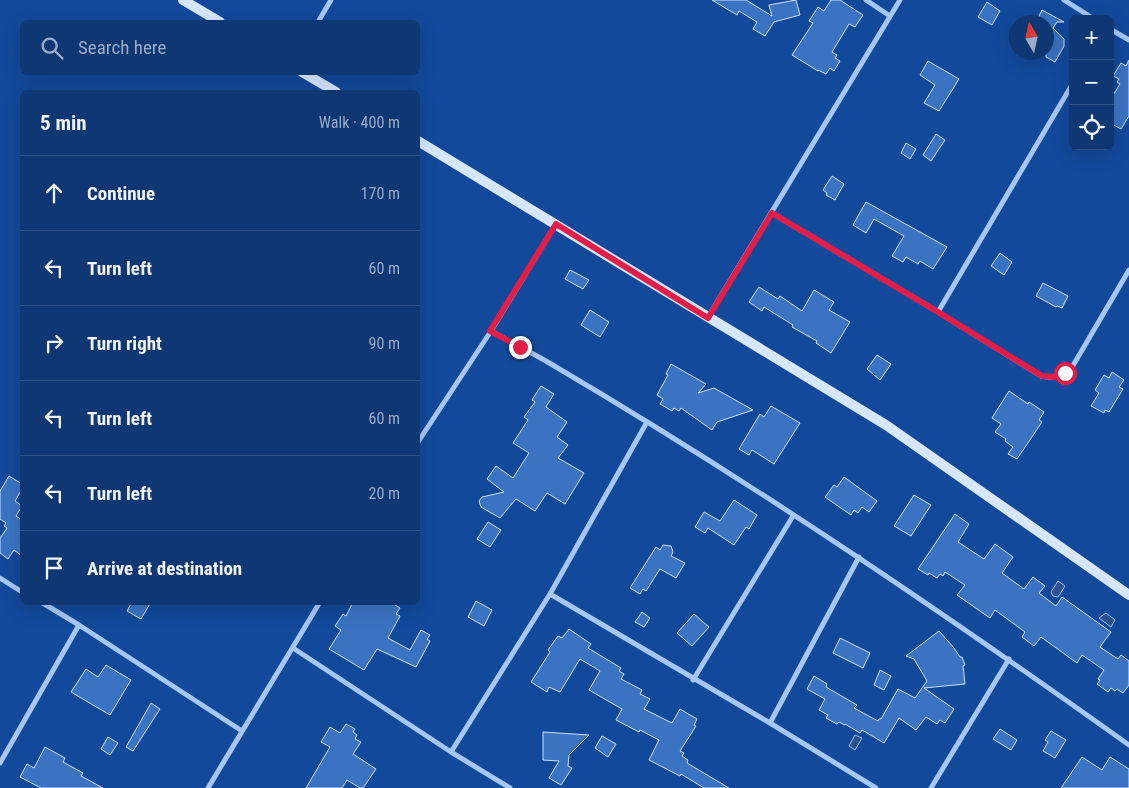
<!DOCTYPE html>
<html lang="en">
<head>
<meta charset="utf-8">
<style>
	body { margin:0; font-family:"Roboto Condensed",sans-serif; background:#1c427c; color:#f1f3f6 }
	.controls { position:absolute; right:15px; top:15px; display:grid; overflow:hidden; border-radius:8px; box-shadow:0 5px 20px #0002 }
	.controls button { width:45px; height:45px; display:grid; place-items:center; padding:0; border:0; border-bottom:1px solid #2e5186; background:#0e3774; color:#f1f3f6; font:25px sans-serif }
	.compass { position:absolute; left:1009px; top:15px; width:45px; height:45px; border-radius:50%; background:#0e3774; box-shadow:0 5px 20px #0002; rotate:351deg }
	.stop { position:absolute; width:15px; height:15px; margin:-11px; border:4px solid #e11d48; border-radius:50%; background:#fff }
	.stop.end { background:#e11d48; border-color:#fff; box-shadow:0 1px 5px #0008 }
	.list { margin:0; padding:0; list-style:none }
	h2 { display:flex; justify-content:space-between; align-items:center; height:65px; margin:0; padding:0 20px; font-size:21px }
	h2 small { font-size:16px; font-weight:400; color:#9bacc5 }
	.list li { display:grid; grid-template-columns:32px 1fr auto; gap:15px; align-items:center; box-sizing:border-box; height:75px; padding:0 20px; border-top:1px solid #2e5186 }
	.list b { display:block; font-size:19px; white-space:nowrap }
	.list em { font-size:16px; font-style:normal; color:#9bacc5 }
	.icon { flex:none; width:28px; height:28px; fill:none; stroke:currentColor; stroke-width:2; stroke-linecap:round; stroke-linejoin:round }
	.map { position:relative; flex:none; width:1129px; height:788px; overflow:hidden }
	.search { position:absolute; background:#0e3774; box-shadow:0 5px 20px #0002; left:20px; top:20px; width:400px; height:55px; display:flex; align-items:center; gap:12px; box-sizing:border-box; padding:0 18px; border-radius:8px; color:#9bacc5; font-size:19px }
	.panel { position:absolute; background:#0e3774; box-shadow:0 5px 20px #0002; left:20px; top:90px; width:400px; height:515px; border-radius:8px }
	.map>svg:first-child { display:block }
	.water { fill:#29528f; stroke:#98c1f7 }
	.building { fill:#3b73c2; stroke:#cfe2fd }
	.lines { fill:none; stroke-linecap:round; stroke-linejoin:round }
	.street { stroke:#a6c7f4; stroke-width:5 }
	.secondary { stroke:#d6e6fd; stroke-width:10 }
	.route { stroke:#e11d48; stroke-width:6 }
</style>
</head>
<body>
<div class="map">
<svg width="1129" height="788" viewBox="0 0 1129 788">
	<rect width="100%" height="100%" fill="#12499b"/>
	<path class="water" d="M1058 581 1065 586 1058 597 1053 596 1051 592Z
		M1106 613 1115 620 1111 627 1099 618Z
		M855 735 862 738 855 750 849 746Z"/>
	<path class="building" d="M712 0H746L772 16 769 5 796 0 800 15 774 22 765 36 753 29 757 22 739 11 737 15Z
		M831 0H840L863 15 855 27 849 24 832 52 837 55 835 58 840 61 834 71 830 68 826 74 818 70V71L792 55 813 23 809 21 818 7 824 11Z
		M987 2 1000 11 992 25 978 17Z
		M1042 10 1064 22H1057L1053 28 1064 39V46L1055 62 1046 57V22H1036Z
		M1129 60V116L1121 129 1110 123V100L1120 84 1117 82 1119 79 1113 76 1121 63 1126 66Z
		M928 61 959 79 939 111 924 103 935 85 920 75Z
		M936 134 945 140 931 161 923 155Z
		M906 143 916 149 910 159 901 153Z
		M832 176 844 184 835 200 826 195 827 193 823 190Z
		M866 202 947 247 933 269 920 261 918 264 906 257 903 262 892 256 904 236 874 219 866 233 853 225Z
		M1000 253 1012 262 1004 275 991 266Z
		M570 270 589 280 583 289 565 279Z
		M1043 283 1068 296 1062 308 1057 306 1056 307 1036 296Z
		M759 287 778 299 780 296 802 311 814 290 834 302 829 310 850 322 831 353 816 343 817 341 792 327 793 325 764 307 762 311 749 302Z
		M590 310 609 322 600 337 581 325Z
		M877 355 891 364 880 380 867 369Z
		M671 364 706 384 698 393 714 388 753 410 717 422 712 430 681 408 679 411 674 408 672 411 660 404 663 399 657 395 668 375 666 374Z
		M1112 372 1124 380 1119 387 1123 389 1109 412 1105 410 1104 413 1091 406 1099 393 1095 390 1104 375 1109 378Z
		M541 386 554 394 546 407 567 422 557 437 568 445 558 458 584 473 565 504 547 493 535 511 516 499 500 518 481 507 479 501 482 497 504 492 487 479 496 466 513 478 529 453 513 443 528 420 524 417 535 402 532 400Z
		M1009 391 1028 404 1029 402 1044 412 1039 420 1042 422 1017 459 1008 454 1013 447 1005 441 1006 439 995 432 1001 424 992 418Z
		M771 406 800 423 774 464 752 450 749 455 739 449 760 414 764 417Z
		M9 476 22 484V489L15 501 22 506 16 516 22 520V556L14 550 8 559 0 553V538L7 528 4 526 6 523 0 519V491Z
		M844 477 877 501 869 512 862 507 858 513 854 510 851 515 825 497 834 485 837 487Z
		M914 495 931 505 911 536 894 526Z
		M734 500 757 515 749 529 746 527 734 545 708 528 705 533 695 527 704 512 720 521Z
		M955 514 969 524 958 542 984 559 995 544 1013 557 1002 573 1024 589 1033 577 1045 586 1039 593 1056 606 1062 597 1111 632 1100 647 1118 659 1121 655 1129 661V685L1123 693 1117 689 1115 691 1111 688 1108 692 1097 684 1100 680 1098 679 1104 670 1082 655 1077 663 1041 637 1034 646 1022 637 1025 632 995 610 990 618 957 595 965 585 945 572 943 576 940 574 937 578 929 573 928 575 918 569Z
		M488 522 501 530 490 547 477 539Z
		M663 545 671 546 673 552 671 556 685 563 676 578 660 569 646 591 643 589 640 594 630 588 656 547 660 550Z
		M476 601 492 610 484 626 468 617Z
		M132 602H151L141 619 127 611Z
		M353 602H390L400 608 396 614 400 616 388 638 410 650 421 630 430 635 427 639 430 641 416 667 377 649 364 670 329 649 341 630 335 626 343 614 346 616Z
		M642 612 650 618 644 627 635 622Z
		M694 614 709 627 692 646 677 633Z
		M569 629 591 644 588 648 621 668 619 671 624 674 621 679 642 690 640 694 650 699 644 709 672 723 680 709 697 719 694 725 696 726 680 751 684 753 682 756 688 760 687 763 729 788H704L681 774 680 776 649 760 659 740 640 730 639 732 616 720 622 709 589 690 600 671 580 659 560 692 549 687 547 692 531 682 550 652 548 650 558 636 562 638Z
		M939 631 954 648 960 657H962L965 665 963 666 965 684 924 688 954 709 945 723 940 720 937 724 926 717 916 730 899 718 884 743 862 730 860 733 845 724V725L839 722 837 724 826 718 828 715 819 710 825 699 807 689 814 676 827 684 826 687 857 705 854 708 878 721 879 719H881L898 689 915 698 927 681 914 659 906 656Z
		M840 638 870 653 863 668 833 653Z
		M106 665 131 680 110 715 71 692 86 669 98 677Z
		M880 670 891 676 884 690 874 685Z
		M151 703 160 709 133 751 126 747Z
		M346 724 355 729 353 732 357 735 355 739 361 742 353 754 376 769 363 788H360L347 780 342 788H306L330 747 321 742 330 727 340 733Z
		M1000 729 1017 740 1011 750 993 739Z
		M1051 731 1066 740 1055 758 1043 751 1048 742 1045 740Z
		M543 732 589 735 569 755 568 766 572 768 561 785 549 778 559 761 543 760Z
		M602 736 616 744 608 757 595 748Z
		M108 737 118 743 110 755 101 749Z
		M45 747 65 758 63 762 83 773 81 776 103 788H41L20 777 27 764 34 768Z
		M1082 757 1102 770 1110 757 1129 769V788H1061Z"/>
	<g class="lines">
		<path class="street" d="M866 0 890 16
			M1064 0 1094 19
			M318 22 331 0
			M1110 29 1129 40
			M772 213 938 312 1041 376C1053 379 1062 376 1071 369L1129 270
			M938 312 1073 83
			M708 317 900 0
			M491 331C510 342 531 352 551 364 750 481 941 611 1129 745
			M418 442 491 331 556 224
			M0 578 22 592
			M550 594 770 723 876 788
			M41 602 79 625 242 731
			M293 648 451 752 510 788
			M693 680 793 516
			M770 723 859 557
			M451 752 550 594 647 422
			M0 763 79 625
			M208 788 320 602
			M931 788 1009 659"/>
		<path class="secondary" d="M183 0 220 22
			M302 72 336 92
			M418 141 886 425 1129 595"/>
	</g>
	<g class="lines">
		<path class="route" d="M520 347 490 331 556 224 708 318 772 213 938 312 1042 376 1057 377 1065 373"/>
	</g>
</svg>
<div class="controls">
<button>+</button>
<button>−</button>
<button><svg class="icon" aria-label="locate" viewBox="0 0 24 24"><circle cx="12" cy="12" r="6"/><path d="M12 2v4M12 18v4M2 12h4M18 12h4"/></svg></button>
</div>
<svg class="compass" viewBox="-18 -18 36 36"><path d="M0-13l5 13h-10z" fill="#e53935"/><path d="M0 13l5-13h-10z" fill="#9bacc5"/></svg>
<div class="stop" style="left:1065px;top:373px"></div>
<div class="stop end" style="left:520px;top:347px"></div>
<div class="search"><svg class="icon" aria-label="search" viewBox="0 0 24 24"><circle cx="10" cy="10" r="6"/><path d="M15 15l6 6"/></svg>Search here</div>
<section class="panel">
<h2>5 min<small>Walk · 400 m</small></h2>
<ul class="list">
<li><svg class="icon" aria-label="ahead" viewBox="0 0 24 24"><path d="M12 20V5M6 11l6-6 6 6"/></svg><div><b>Continue</b></div><em>170 m</em></li>
<li><svg class="icon" aria-label="left" viewBox="0 0 24 24"><path d="M17 20v-9H6M10 6l-5 5 5 5"/></svg><div><b>Turn left</b></div><em>60 m</em></li>
<li><svg class="icon" aria-label="right" viewBox="0 0 24 24"><path d="M7 20v-9h11M14 6l5 5-5 5"/></svg><div><b>Turn right</b></div><em>90 m</em></li>
<li><svg class="icon" aria-label="left" viewBox="0 0 24 24"><path d="M17 20v-9H6M10 6l-5 5 5 5"/></svg><div><b>Turn left</b></div><em>60 m</em></li>
<li><svg class="icon" aria-label="left" viewBox="0 0 24 24"><path d="M17 20v-9H6M10 6l-5 5 5 5"/></svg><div><b>Turn left</b></div><em>20 m</em></li>
<li><svg class="icon" aria-label="arrive" viewBox="0 0 24 24"><path d="M6 21V4h12l-3 4 3 4H6"/></svg><div><b>Arrive at destination</b></div></li>
</ul>
</section>
</div>
</body>
</html>
